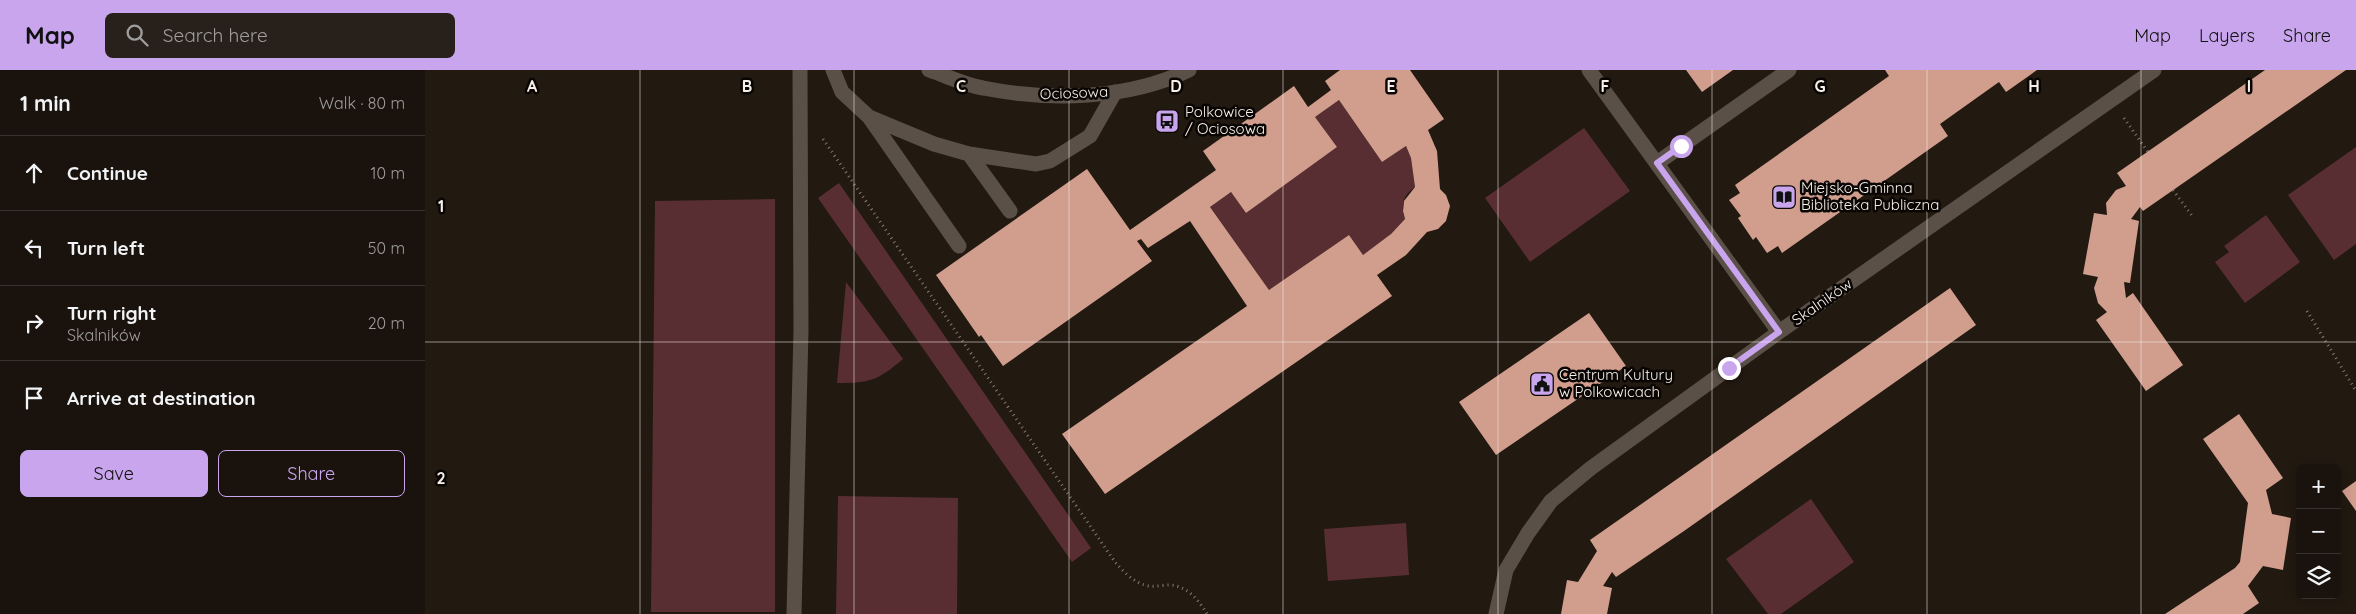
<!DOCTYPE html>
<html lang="en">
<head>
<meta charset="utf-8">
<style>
	body { margin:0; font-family:Quicksand,sans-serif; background:#27201b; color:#f1f3f6 }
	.controls { position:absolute; right:15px; bottom:15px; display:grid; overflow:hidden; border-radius:8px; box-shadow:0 2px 12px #0003 }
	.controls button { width:45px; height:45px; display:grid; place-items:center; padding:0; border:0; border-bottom:1px solid #38322e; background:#1a130d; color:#f1f3f6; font:25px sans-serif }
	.stop { position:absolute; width:15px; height:15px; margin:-11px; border:4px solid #c9a5ee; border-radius:50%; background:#fff }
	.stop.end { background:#c9a5ee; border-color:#fff; box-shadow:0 1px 5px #0008 }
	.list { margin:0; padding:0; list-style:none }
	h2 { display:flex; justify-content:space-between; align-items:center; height:65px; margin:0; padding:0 20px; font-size:21px }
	h2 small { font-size:16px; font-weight:400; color:#9f9e9d }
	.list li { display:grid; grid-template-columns:32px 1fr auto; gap:15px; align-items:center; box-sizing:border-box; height:75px; padding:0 20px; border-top:1px solid #38322e }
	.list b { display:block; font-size:19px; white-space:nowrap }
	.list p { margin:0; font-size:16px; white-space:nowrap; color:#9f9e9d }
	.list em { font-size:16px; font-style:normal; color:#9f9e9d }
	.actions { display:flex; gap:10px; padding:15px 20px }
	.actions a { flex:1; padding:11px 0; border:1px solid #c9a5ee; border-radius:8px; text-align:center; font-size:18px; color:#c9a5ee }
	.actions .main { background:#c9a5ee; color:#111 }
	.icon { flex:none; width:28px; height:28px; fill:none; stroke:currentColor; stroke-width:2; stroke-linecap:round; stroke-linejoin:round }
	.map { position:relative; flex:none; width:1931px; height:544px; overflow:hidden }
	header { display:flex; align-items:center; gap:30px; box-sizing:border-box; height:70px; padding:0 25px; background:#c9a5ee; color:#111 }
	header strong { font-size:24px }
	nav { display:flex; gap:28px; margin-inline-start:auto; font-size:18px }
	.search { width:350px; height:45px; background:#27201b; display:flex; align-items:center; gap:12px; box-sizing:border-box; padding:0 18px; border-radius:8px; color:#9f9e9d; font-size:19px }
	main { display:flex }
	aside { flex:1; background:#1a130d }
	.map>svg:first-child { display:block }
	.green { fill:#592e32 }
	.building { fill:#d19e8e; fill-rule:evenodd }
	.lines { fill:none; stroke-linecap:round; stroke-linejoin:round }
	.path { stroke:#837b74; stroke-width:3; stroke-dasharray:1 4; stroke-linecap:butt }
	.service { stroke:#5b5047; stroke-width:15 }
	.pedestrian { stroke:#5b5047; stroke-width:15 }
	.minor { stroke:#5b5047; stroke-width:15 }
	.route { stroke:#c9a5ee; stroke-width:6 }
	.grid { fill:none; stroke:#f6efea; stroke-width:1; stroke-opacity:0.55 }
	.labels { text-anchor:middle; stroke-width:5; stroke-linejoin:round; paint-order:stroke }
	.street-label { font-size:15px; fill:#f6efea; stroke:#080503 }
	.poi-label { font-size:15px; fill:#f6efea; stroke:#080503; text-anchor:start }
	.grid-label { font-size:16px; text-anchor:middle; font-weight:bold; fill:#f6efea; stroke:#080503; stroke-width:5; stroke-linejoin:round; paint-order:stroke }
</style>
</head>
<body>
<header>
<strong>Map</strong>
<div class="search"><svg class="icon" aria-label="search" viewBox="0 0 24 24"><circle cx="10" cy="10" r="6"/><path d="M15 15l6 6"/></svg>Search here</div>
<nav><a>Map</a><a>Layers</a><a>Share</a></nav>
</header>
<main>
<aside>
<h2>1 min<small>Walk · 80 m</small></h2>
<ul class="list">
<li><svg class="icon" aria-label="ahead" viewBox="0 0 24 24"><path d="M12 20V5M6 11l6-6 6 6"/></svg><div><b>Continue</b></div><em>10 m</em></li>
<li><svg class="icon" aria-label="left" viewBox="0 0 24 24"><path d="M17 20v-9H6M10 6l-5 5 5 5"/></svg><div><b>Turn left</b></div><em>50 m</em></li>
<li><svg class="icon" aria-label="right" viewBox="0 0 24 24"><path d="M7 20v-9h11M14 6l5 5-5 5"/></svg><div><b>Turn right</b><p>Skalników</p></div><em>20 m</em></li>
<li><svg class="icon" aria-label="arrive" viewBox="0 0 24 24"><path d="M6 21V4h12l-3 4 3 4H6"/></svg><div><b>Arrive at destination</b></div></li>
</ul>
<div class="actions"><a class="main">Save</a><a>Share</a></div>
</aside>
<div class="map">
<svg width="1931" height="544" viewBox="0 0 1931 544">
	<rect width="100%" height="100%" fill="#221911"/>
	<path class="green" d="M914 30 957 92 981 76 986 88 990 117C978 125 975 136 980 149L963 167 938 185 924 165 844 220 785 137 806 122 821 143 912 77 890 47Z
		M1159 58 1205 121 1105 192 1060 128Z
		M1931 77V174L1909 190 1863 125Z
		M414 113 666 478 647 492 393 128Z
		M350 129V542H226L230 131Z
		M1841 145 1875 192 1820 233 1790 192 1804 182 1799 176Z
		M421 212 478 289C452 311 445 313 412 313Z
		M413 426 533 428 532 544H411Z
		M1386 429 1429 492 1356 544H1343L1301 489Z
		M981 453 984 505 903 511 899 459Z"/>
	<path class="building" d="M915 0H985L1019 49 1003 60 1012 81 1015 119 1021 125 1025 136 1021 151 1013 159 1002 162 981 185 952 205 967 226 680 424 637 364 822 236 765 151 723 178 716 169 712 171 727 191 578 296 556 265 554 267 511 205 662 99 705 160 791 100 778 81 869 16 883 37 906 20 900 11ZM914 30 957 92 981 76 986 88 990 117 979 131 978 141 980 149 966 164 938 185 924 165 844 220 785 137 806 122 821 143 912 77 890 47Z
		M1261 0H1308L1277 22Z
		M1460 0H1612L1581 22 1574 12 1515 54 1523 66 1357 183 1353 176 1342 183 1331 167 1328 170 1313 148 1316 146 1304 130 1315 123 1310 115 1464 6Z
		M1840 0H1921L1718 141 1715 137 1706 149 1714 151 1705 213 1699 212 1701 228 1708 223 1758 295 1721 321 1671 250 1682 242 1673 233 1669 218 1673 207 1658 204 1669 143 1682 145 1681 133 1691 120 1701 116 1692 103Z
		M1525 218 1551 255 1259 461 1191 507 1187 502 1178 516 1187 518 1182 544H1136L1142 510 1153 512 1172 481 1165 470Z
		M1164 243 1201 296 1071 385 1034 332Z
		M1814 344 1858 408 1841 420 1847 444 1866 448 1858 500 1838 496 1823 516 1834 533 1818 544H1740L1810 498 1815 492 1823 433 1778 369Z
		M1931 411V441L1917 421Z"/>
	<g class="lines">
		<path class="path" d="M1699 48 1723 82
			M398 69 690 492C698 501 708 512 720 515 728 518 736 515 744 515 761 515 774 530 782 544
			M1748 120 1768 147
			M1882 241 1931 321"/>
		<path class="service" d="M408 0 417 22 444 47 509 74 544 84 611 94 625 91 665 66 690 22
			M444 47 534 176
			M544 84 585 141
			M1232 93 1364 0"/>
		<path class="pedestrian" d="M369 544 376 260 375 0"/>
		<path class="minor" d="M504 0C522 6 540 15 558 18 624 31 702 30 764 0
			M1164 0 1354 262
			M1071 544 1081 500 1103 463 1126 431 1166 398 1354 262 1729 0"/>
	</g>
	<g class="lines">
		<path class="route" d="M1256 76 1232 93 1354 262 1304 298"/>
	</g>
	<path class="grid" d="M215 0V544M429 0V544M644 0V544M858 0V544M1073 0V544M1287 0V544M1502 0V544M1716 0V544M0 272H1931"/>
	<defs>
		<g id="bus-square" transform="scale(1.25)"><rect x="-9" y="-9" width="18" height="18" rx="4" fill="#c9a5ee" stroke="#080503"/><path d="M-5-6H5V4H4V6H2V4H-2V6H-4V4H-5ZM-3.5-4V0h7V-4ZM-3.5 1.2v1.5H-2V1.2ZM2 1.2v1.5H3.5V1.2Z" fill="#111"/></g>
		<g id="library-square" transform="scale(1.25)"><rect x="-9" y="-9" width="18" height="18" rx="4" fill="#c9a5ee" stroke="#080503"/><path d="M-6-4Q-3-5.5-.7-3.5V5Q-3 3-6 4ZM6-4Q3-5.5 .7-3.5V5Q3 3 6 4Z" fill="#111"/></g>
		<g id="civic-square" transform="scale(1.25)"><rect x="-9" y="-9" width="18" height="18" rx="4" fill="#c9a5ee" stroke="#080503"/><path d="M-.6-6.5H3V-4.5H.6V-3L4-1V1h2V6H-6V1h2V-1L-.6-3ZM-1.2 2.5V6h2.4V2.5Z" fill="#111"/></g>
	</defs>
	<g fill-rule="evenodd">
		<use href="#bus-square" x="742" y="51"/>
		<use href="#library-square" x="1359" y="127"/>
		<use href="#civic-square" x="1117" y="314"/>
	</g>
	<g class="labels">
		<g class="street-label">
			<text transform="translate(649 23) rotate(-2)" y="5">Ociosowa</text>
			<text transform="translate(1397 232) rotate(-35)" y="5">Skalników</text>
		</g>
		<g class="poi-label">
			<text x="760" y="47">Polkowice<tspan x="760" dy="17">/ Ociosowa</tspan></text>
			<text x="1376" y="123">Miejsko-Gminna<tspan x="1376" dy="17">Biblioteka Publiczna</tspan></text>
			<text x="1134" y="310">Centrum Kultury<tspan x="1134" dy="17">w Polkowicach</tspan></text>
		</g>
	</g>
	<g class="grid-label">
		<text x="107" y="22">A</text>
		<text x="322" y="22">B</text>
		<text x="536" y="22">C</text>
		<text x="751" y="22">D</text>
		<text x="966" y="22">E</text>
		<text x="1180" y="22">F</text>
		<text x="1395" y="22">G</text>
		<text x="1609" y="22">H</text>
		<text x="1824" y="22">I</text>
		<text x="16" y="142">1</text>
		<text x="16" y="414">2</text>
	</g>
</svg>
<div class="controls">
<button>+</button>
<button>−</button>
<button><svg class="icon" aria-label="layers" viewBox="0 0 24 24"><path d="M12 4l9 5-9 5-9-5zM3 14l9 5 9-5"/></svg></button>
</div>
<div class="stop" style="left:1256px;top:76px"></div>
<div class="stop end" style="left:1304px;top:298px"></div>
</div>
</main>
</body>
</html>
